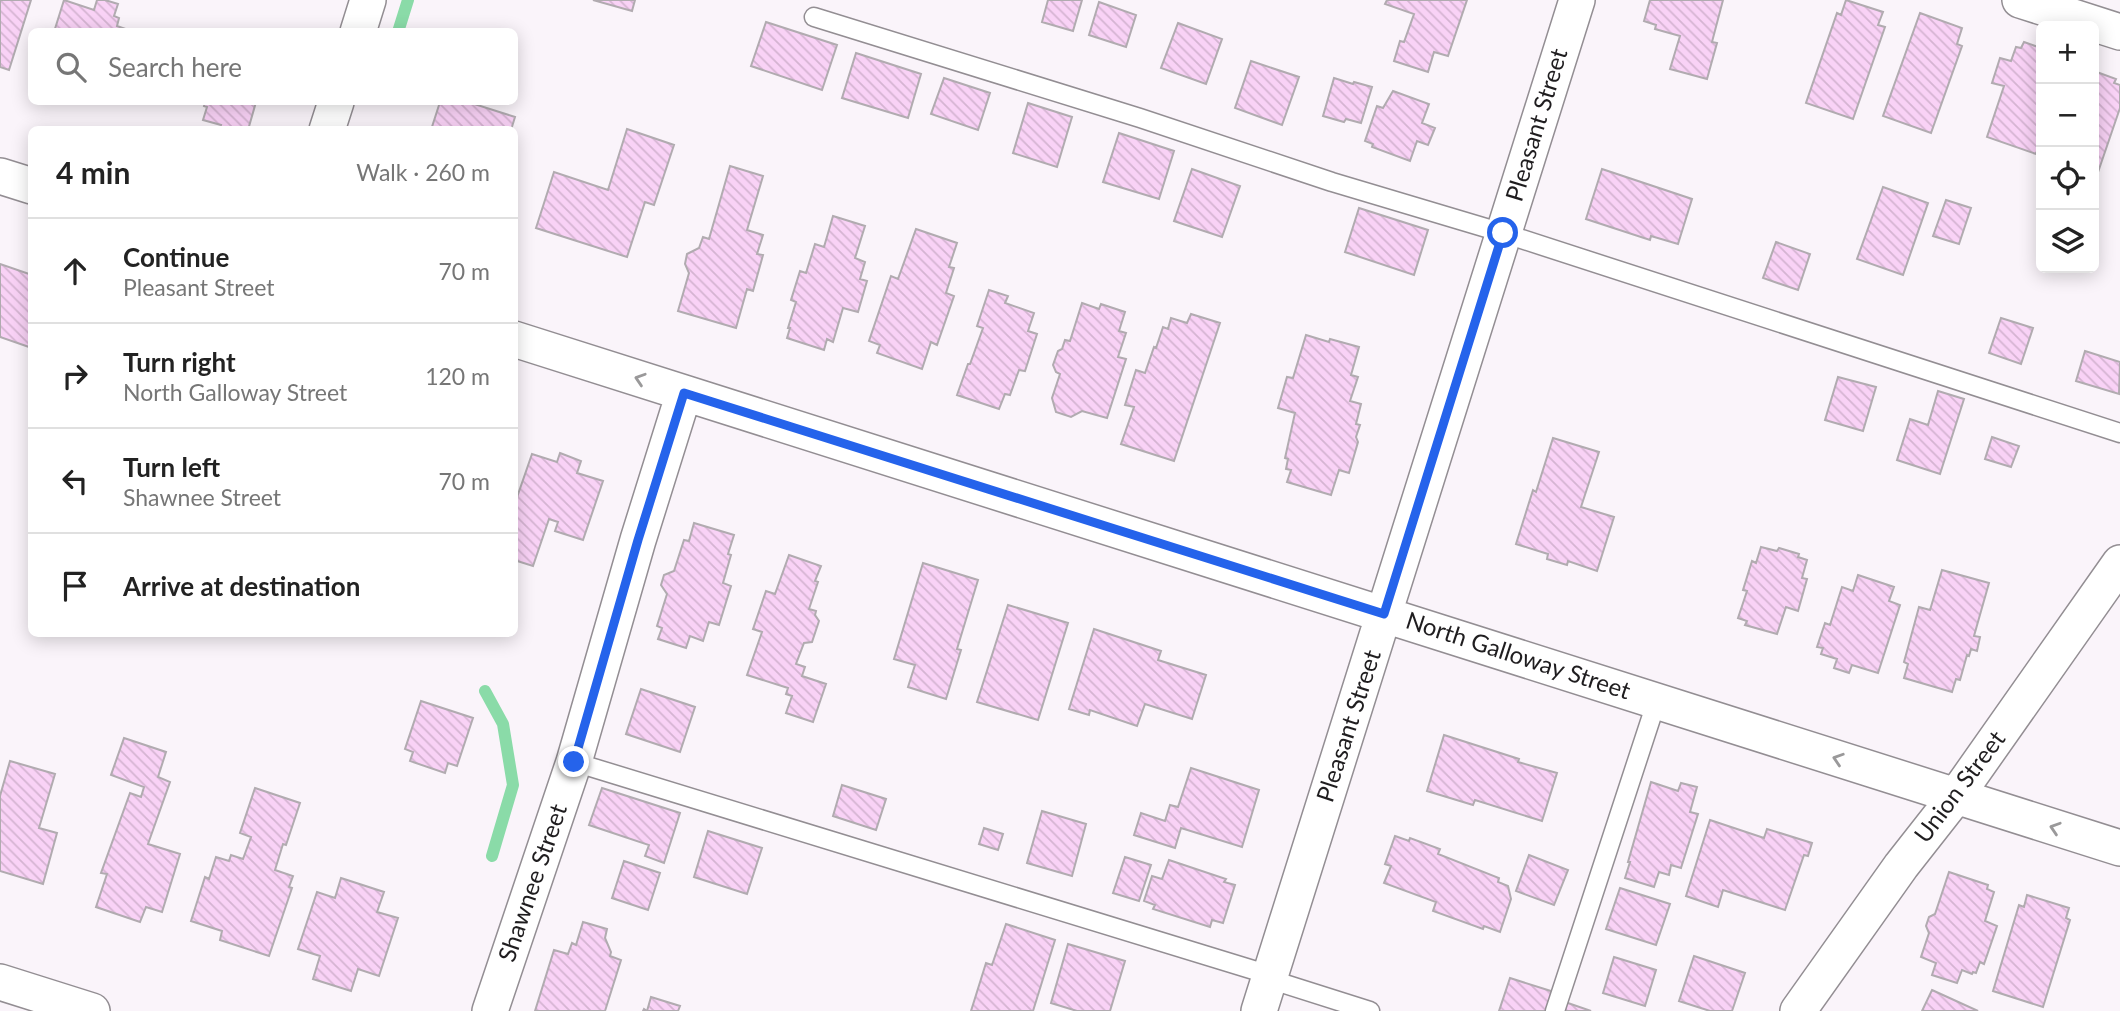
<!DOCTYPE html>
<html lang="en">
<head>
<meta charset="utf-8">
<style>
	body { margin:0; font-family:Lato,sans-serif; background:#f6f6f6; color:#222 }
	.controls { position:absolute; right:21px; top:21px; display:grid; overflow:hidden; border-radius:10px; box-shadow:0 4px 18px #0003 }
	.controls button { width:63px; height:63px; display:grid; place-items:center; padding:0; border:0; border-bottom:2px solid #e0e0e0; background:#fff; color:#222; font:35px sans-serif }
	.stop { position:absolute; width:21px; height:21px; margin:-16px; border:5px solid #2563eb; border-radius:50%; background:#fff }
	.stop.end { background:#2563eb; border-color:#fff; box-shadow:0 2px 7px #0008 }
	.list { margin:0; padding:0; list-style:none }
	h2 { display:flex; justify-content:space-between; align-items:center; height:91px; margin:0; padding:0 28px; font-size:30px }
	h2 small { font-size:23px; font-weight:400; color:#767676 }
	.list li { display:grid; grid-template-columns:46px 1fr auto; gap:21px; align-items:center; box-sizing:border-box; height:105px; padding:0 28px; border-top:2px solid #e0e0e0 }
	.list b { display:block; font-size:26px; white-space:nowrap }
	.list p { margin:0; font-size:23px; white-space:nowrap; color:#767676 }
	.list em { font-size:23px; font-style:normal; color:#767676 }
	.icon { flex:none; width:38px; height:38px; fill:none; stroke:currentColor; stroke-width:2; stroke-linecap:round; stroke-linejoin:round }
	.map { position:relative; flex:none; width:2120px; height:1011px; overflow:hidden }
	.search { position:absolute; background:#fff; box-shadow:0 4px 18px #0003; left:28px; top:28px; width:490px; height:77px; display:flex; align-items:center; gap:18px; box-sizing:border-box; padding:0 24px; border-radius:10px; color:#767676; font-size:26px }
	.panel { position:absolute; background:#fff; box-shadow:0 4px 18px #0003; left:28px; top:126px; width:490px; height:511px; border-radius:10px }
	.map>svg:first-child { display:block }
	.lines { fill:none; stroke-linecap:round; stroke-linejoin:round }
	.stream { stroke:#8adba8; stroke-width:12 }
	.building { fill:url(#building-back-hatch); stroke:#b1abb0; stroke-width:2 }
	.lane-casing { stroke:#938e93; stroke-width:21 }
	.street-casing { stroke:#938e93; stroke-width:38 }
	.lane { stroke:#fff; stroke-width:18 }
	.street { stroke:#fff; stroke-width:35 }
	.oneway { stroke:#9a999a }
	.route { stroke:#2563eb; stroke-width:9 }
	.labels { text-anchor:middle; stroke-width:7; stroke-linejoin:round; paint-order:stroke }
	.street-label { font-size:24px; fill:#1f1d1f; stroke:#fff }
</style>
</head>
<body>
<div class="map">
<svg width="2120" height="1011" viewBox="0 0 2120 1011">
	<defs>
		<pattern id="building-back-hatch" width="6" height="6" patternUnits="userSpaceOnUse" patternTransform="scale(1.75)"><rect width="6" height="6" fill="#f9d2f6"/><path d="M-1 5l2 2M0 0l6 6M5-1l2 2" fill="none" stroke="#d5b4d2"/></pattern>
	</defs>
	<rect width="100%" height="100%" fill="#faf4fa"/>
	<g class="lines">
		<path class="stream" d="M398 32 408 0
			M485 691 503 724 513 785 492 856"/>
	</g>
	<path class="building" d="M0 0H31L9 70 0 67Z
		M64 0 94 10 97 0H105L118 4 114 16 119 18 117 26 134 32H54Z
		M593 0H635L632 11Z
		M1048 0H1082L1073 31 1042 22Z
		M1387 0H1467L1448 56 1434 52 1428 72 1394 61 1400 41 1404 42 1414 14 1385 4Z
		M1650 0H1723L1712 42 1717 43 1707 79 1670 69 1680 36 1655 29 1656 25 1644 21Z
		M1846 0 1883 12 1878 25 1885 27 1853 119 1806 103 1837 13 1841 15Z
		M1099 2 1136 15 1126 47 1089 35Z
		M1920 13 1962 28 1957 44 1962 46 1931 133 1883 116Z
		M766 22 837 45 822 90 751 66Z
		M1178 23 1222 39 1206 84 1161 68Z
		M2024 42 2041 48V138L2036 154 1987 137 2004 86 1992 83 2000 58 2011 61 2016 47 2021 48Z
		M856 53 921 74 908 118 842 98Z
		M1251 61 1299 77 1282 125 1235 108Z
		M2094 71 2116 79 2114 83 2120 85V108L2095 181Z
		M944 78 990 93 978 130 931 114Z
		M1334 78 1353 84 1354 82 1372 87 1361 123 1346 119 1344 122 1323 116Z
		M1393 91 1429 104 1422 123 1435 128 1428 145 1417 141 1410 161 1372 147 1373 144 1365 141 1377 106 1383 108Z
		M205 102H256L248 130H219L221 125 203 120 207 107 204 106Z
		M440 102H475L474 104 515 117 511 130H431Z
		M1028 103 1072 117 1057 167 1013 153Z
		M627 129 674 145 654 205 645 202 627 257 536 228 554 172 608 190Z
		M1119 133 1174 151 1159 199 1103 182Z
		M730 166 763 176 747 230 763 235 757 254 763 255 753 291 747 289 736 328 678 311 689 273 685 264 687 254 699 248 703 237 709 239Z
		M1192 169 1240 186 1222 237 1174 221Z
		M1602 169 1692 199 1678 244 1651 236 1650 240 1586 219Z
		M1883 187 1928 203 1903 275 1857 259Z
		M1946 200 1971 208 1959 244 1933 236Z
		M1359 208 1428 230 1414 275 1345 252Z
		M833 216 865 226 855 258 865 262 860 279 867 281 858 312 843 308 833 342 827 339 824 350 787 338 790 328H788L796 302 791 300 800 271 806 273 815 244 824 247Z
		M916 229 957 243 949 267 954 268 946 293 954 296 937 345 931 342 922 369 877 353 880 345 869 341 891 276 898 279Z
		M1776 242 1810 254 1798 290 1763 278Z
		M0 264 32 275V348L0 337Z
		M989 290 1008 296 1005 303 1034 313 1028 331 1037 334 1025 371 1019 370 1010 395 1005 394 999 409 957 395 968 364H970L983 328 977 326Z
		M1082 303 1099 309 1101 304 1125 312 1119 331 1126 333 1118 357 1126 359 1107 418 1082 411 1071 417 1056 412 1052 398 1060 374 1056 372 1053 365 1058 351 1062 349 1065 340 1070 341Z
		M1191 314 1220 323 1174 461 1121 444 1134 407 1125 405 1136 370 1145 373 1154 347 1156 348 1163 327 1168 329 1171 318 1187 323Z
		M2001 318 2033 328 2021 364 1989 353Z
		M1306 335 1329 342 1330 339 1359 347 1351 375 1358 377 1350 401 1361 404 1356 424 1360 425 1356 437 1358 442 1349 473 1339 470 1331 495 1287 482 1291 470 1286 469 1288 459 1285 458 1295 413 1278 408 1287 377 1293 378Z
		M2085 351 2120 362 2119 394 2076 381Z
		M1838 377 1876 387 1863 431 1825 420Z
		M1938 391 1964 399 1940 474 1897 460 1910 419 1928 425Z
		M1992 437 2019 446 2011 467 1985 459Z
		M1553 438 1599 452 1581 507 1614 517 1597 571 1568 561 1567 565 1547 559 1548 554 1516 544 1533 490 1536 492Z
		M560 453 581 461 577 473 603 481 583 540 555 531 558 522 549 519 533 566 514 560V506L532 454 557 462Z
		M694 523 734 535 728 554 731 555 723 583 731 586 719 625 709 622 703 641 690 636 686 648 658 639 662 628 657 626 667 594 661 585 664 575 674 571 684 540 689 541Z
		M1761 547 1777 551 1779 548 1799 554 1798 557 1807 560 1802 578 1807 579 1798 611 1786 607 1777 634 1745 625 1747 621 1738 618 1747 591 1743 590 1752 561 1756 563Z
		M789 555 821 566 815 581 818 582 809 609 816 611 815 615 819 621 812 642 804 643 796 664 805 667 802 676 826 684 813 722 786 713 792 696 786 694 788 688 747 675 762 632 753 629 766 591 775 594Z
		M923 563 978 580 957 649 961 650 946 699 908 687 915 665 894 659Z
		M1942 570 1989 583 1974 636 1980 637 1977 651 1971 649 1969 656 1967 655 1960 680 1956 679 1952 692 1904 678 1908 664 1904 662 1919 607 1930 610Z
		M1858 575 1894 587 1889 601 1900 605 1878 673 1852 665 1849 673 1834 668 1837 659 1821 654 1823 648 1817 647 1825 623 1830 625 1842 587 1853 591Z
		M1008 605 1068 623 1038 720 977 702Z
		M1094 629 1161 651 1158 660 1206 675 1192 719 1145 704 1137 726 1090 710 1089 715 1069 709Z
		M641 689 695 707 680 752 626 734Z
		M421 701 473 718 457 766 448 763 445 773 410 761 413 752 405 749Z
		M1444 735 1519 759 1518 762 1557 773 1542 821 1475 800 1473 805 1427 791Z
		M124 738 166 752 158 777 170 782 148 844 180 854 162 912 146 907 140 922 96 907 107 874 101 873 130 793 141 797 144 787 111 775Z
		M10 761 55 774 39 828 57 833 43 884 0 871V796Z
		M1191 768 1259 790 1242 847 1181 828 1175 848 1134 835 1141 813 1165 821 1170 805 1178 807Z
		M1651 782 1678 791 1681 783 1697 787 1690 812 1698 814 1681 868 1671 865 1669 875 1659 872 1654 887 1625 878 1630 862H1628Z
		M842 785 886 799 876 830 833 816Z
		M255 788 300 803 286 845 283 844 275 870 293 876 289 887 292 888 269 956 220 940 222 931 191 921 205 877 209 879 216 857 229 861 231 855 243 859 251 837 240 833Z
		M602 788 680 813 664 863 645 856 649 845 589 825Z
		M1042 811 1086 824 1072 876 1027 863Z
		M1710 820 1764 838 1767 829 1812 843 1808 856 1804 855 1785 910 1723 890 1718 907 1686 896Z
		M984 828 1003 834 998 850 979 844Z
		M708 831 762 848 747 894 694 877Z
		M1395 836 1409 841 1410 838 1440 849 1438 854 1499 878 1498 882 1508 886 1511 899 1500 932 1484 926 1483 929 1433 911 1436 902 1384 883 1391 866 1385 864Z
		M1529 855 1568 870 1554 905 1516 891Z
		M1125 857 1151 865 1139 901 1113 893Z
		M1169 860 1226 879 1224 882 1235 885 1223 923 1212 920 1210 927 1153 909 1155 905 1144 901 1152 876 1162 879Z
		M624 861 660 873 648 910 612 898Z
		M1949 872 1988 885 1987 889 1994 892 1985 921 1997 926 1984 964 1980 962 1976 973 1973 972 1972 974 1962 970 1957 983 1932 975 1936 963 1921 957 1929 933 1926 926 1929 917 1935 914Z
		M341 878 384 892 377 912 398 918 379 976 358 969 351 991 313 979 320 956 298 949 317 892 335 898Z
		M1620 888 1670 904 1656 945 1606 929Z
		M2027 895 2069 908 2066 918 2070 920 2043 1007 1993 991 2019 905 2024 907Z
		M583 922 607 929 605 938 611 952 610 956 621 960 605 1011H535L554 950 568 954 572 943 576 945Z
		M1006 924 1055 940 1033 1011H971L986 963 992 965Z
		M1068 944 1125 961 1110 1011H1077L1051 1003Z
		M1694 956 1745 973 1732 1011H1710L1679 1001Z
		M1614 957 1656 970 1645 1006 1603 993Z
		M1510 978 1554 992 1548 1011H1499Z
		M1932 990 1978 1011H1922Z
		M651 997 680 1006 678 1011H643L644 1009 647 1011Z
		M1565 1002 1591 1011H1562Z"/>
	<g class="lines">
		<g class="lane-casing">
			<path id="lane" d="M814 17 1140 118 1332 182 1503 233 2120 433
				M574 762 1260 972 1269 979 1370 1011
				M1555 1011 1657 700"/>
		</g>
		<g class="street-casing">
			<path id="street" d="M2020 0 2120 32
				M358 32 368 0
				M327 130 336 102
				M0 176 32 186
				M514 339 2120 848
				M0 982 92 1011
				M490 1011 574 762 638 540 684 393
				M1259 1011 1577 0
				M1798 1011 1901 866 1956 796 2120 563"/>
		</g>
		<use href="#lane" class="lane"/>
		<use href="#street" class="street"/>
	</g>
	<defs><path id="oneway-chevron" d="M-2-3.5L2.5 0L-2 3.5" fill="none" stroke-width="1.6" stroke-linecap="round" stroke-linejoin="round" transform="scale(1.75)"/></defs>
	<g class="oneway">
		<use href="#oneway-chevron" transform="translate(640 379) rotate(-162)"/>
		<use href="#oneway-chevron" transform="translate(1838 759) rotate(-162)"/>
		<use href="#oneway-chevron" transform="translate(2055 828) rotate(-162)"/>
	</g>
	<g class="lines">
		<path class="route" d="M574 762 638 540 684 393 1384 614 1503 233"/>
	</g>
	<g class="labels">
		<g class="street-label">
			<text transform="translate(1537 125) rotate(-73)" y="8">Pleasant Street</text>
			<text transform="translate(1518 656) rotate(18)" y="8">North Galloway Street</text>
			<text transform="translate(1349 726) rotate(-72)" y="8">Pleasant Street</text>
			<text transform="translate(1960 787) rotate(-53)" y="8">Union Street</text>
			<text transform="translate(533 883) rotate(-71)" y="8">Shawnee Street</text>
		</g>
	</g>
</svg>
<div class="controls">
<button>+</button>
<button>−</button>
<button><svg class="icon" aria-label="locate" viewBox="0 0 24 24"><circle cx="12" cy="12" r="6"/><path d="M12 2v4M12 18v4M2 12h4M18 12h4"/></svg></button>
<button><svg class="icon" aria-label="layers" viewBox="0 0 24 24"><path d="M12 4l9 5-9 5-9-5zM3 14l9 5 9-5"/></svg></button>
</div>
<div class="stop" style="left:1503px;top:233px"></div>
<div class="stop end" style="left:574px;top:762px"></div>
<div class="search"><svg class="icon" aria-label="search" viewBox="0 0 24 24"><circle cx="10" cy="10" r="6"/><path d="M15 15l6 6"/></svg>Search here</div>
<section class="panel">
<h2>4 min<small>Walk · 260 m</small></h2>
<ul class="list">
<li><svg class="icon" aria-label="ahead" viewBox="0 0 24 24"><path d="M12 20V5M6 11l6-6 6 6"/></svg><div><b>Continue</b><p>Pleasant Street</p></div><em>70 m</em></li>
<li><svg class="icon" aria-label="right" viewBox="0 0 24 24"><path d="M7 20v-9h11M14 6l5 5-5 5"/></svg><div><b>Turn right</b><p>North Galloway Street</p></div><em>120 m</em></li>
<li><svg class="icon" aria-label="left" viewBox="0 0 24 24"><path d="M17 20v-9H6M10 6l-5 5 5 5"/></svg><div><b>Turn left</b><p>Shawnee Street</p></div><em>70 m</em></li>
<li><svg class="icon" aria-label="arrive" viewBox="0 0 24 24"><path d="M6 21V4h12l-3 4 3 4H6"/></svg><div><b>Arrive at destination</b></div></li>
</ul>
</section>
</div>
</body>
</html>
